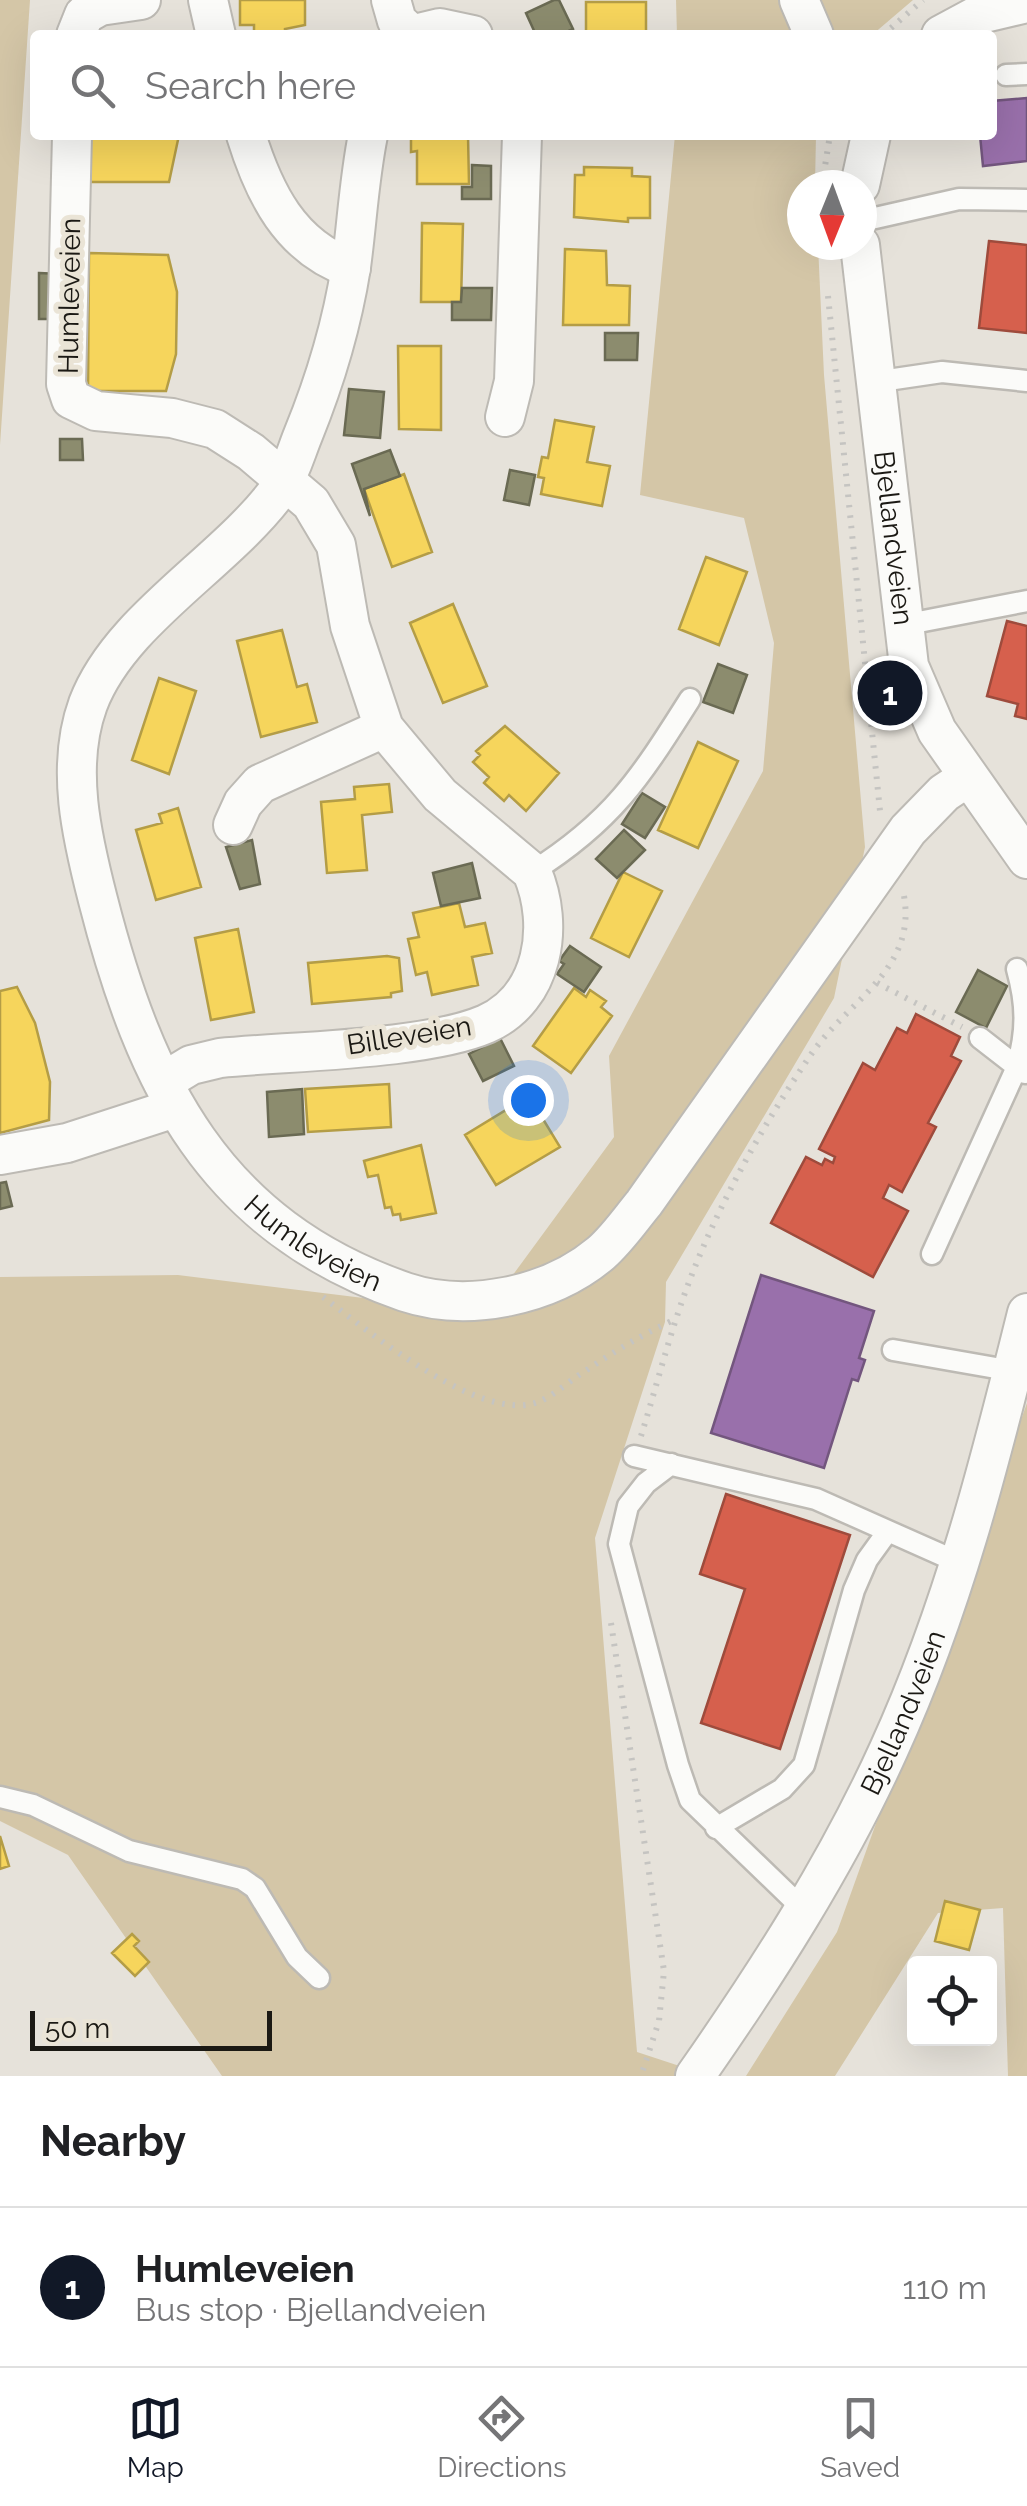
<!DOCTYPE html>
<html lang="en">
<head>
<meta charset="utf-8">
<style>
	body { margin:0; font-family:Raleway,sans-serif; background:#f2f2f2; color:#202124 }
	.controls { position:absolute; right:30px; bottom:30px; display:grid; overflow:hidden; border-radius:10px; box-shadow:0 10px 40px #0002 }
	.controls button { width:90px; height:90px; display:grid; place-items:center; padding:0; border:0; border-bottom:2px solid #e0e0e0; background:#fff; color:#202124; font:50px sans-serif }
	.compass { position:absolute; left:787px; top:170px; width:90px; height:90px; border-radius:50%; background:#fff; box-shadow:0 10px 40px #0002; rotate:181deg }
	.scale { position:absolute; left:30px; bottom:25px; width:242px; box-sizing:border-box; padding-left:10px; border:5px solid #1b1914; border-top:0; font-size:28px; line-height:35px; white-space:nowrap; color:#1b1914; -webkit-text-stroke:8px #eae4d6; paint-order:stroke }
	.you { position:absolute; left:528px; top:1100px; width:35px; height:35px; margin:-25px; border:8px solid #fff; border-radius:50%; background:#1a73e8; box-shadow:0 0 0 15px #1a73e833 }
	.badge { display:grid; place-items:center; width:65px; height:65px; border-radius:50%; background:#111827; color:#fff; font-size:32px; font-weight:700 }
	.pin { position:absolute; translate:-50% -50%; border:5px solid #fff; box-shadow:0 2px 10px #0006 }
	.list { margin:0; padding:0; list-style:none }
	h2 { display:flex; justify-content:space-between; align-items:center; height:130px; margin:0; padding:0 40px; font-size:42px }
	h2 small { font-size:32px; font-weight:400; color:#757577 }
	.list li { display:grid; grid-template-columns:65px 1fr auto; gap:30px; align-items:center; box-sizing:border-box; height:160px; padding:0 40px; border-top:2px solid #e0e0e0 }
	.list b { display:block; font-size:38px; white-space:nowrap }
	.list p { margin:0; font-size:32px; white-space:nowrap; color:#757577 }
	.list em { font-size:32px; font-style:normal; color:#757577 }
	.icon { flex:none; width:55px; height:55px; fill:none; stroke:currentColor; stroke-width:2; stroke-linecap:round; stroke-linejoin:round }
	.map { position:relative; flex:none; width:1027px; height:2076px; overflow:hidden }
	.search { position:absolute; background:#fff; box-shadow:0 10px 40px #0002; left:30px; right:30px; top:30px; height:110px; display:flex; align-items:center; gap:25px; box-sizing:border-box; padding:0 35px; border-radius:10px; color:#757577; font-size:38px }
	.sheet { height:290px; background:#fff }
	nav { display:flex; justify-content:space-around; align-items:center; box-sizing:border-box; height:140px; border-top:2px solid #e0e0e0; background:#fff; font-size:28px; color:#757577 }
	nav a { display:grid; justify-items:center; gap:5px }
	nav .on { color:#111827 }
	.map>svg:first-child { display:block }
	.green { fill:#d4c6a7 }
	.homes { fill:#f6d55c; stroke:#b49d46; stroke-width:2.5 }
	.shops { fill:#d6604d; stroke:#9e4b3c; stroke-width:2.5 }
	.offices { fill:#9970ab; stroke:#73567e; stroke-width:2.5 }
	.industry { fill:#8c8c6e; stroke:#6a6a53; stroke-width:2.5 }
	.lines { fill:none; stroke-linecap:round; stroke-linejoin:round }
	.lane-casing { stroke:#bdbab4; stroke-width:25 }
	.street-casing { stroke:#bdbab4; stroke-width:42 }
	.path { stroke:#c5c4c1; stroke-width:6; stroke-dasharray:2.5 8; stroke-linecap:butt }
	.lane { stroke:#fbfbf9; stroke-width:20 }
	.street { stroke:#fbfbf9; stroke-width:38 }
	.labels { text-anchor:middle; stroke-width:10; stroke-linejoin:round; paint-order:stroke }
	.street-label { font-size:28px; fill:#1b1914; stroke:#eae4d6 }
</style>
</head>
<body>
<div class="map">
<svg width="1027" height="2076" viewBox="0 0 1027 2076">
	<rect width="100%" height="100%" fill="#e6e2da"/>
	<path class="green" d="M0 0H30L0 445Z
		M676 0H913L872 35H677Z
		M675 135H816L815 185H802V245H818L824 375 865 847 834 998 666 1282 665 1322 595 1538 637 2052 710 2076H222L68 1855 0 1821V1277L178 1275 485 1313 614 1137 609 1056 763 771 774 643 744 518 640 495Z
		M1027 1403V2076H1008L1003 1908 938 1913 835 2076H746L837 1932Z"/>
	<path class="homes" d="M240 0H305V25L285 29V35H254V25H240Z
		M586 2H646V35H586Z
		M91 135H179L169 182H90Z
		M468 135 469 184H417V151L411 152V137Z
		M584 167 632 168V176L650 177V218H628V222L574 217 575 175H584Z
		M422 223 463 224 461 302H421Z
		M565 249 606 251 607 285 630 286 629 325H563Z
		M89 253 168 255 177 292 176 354 166 391H88Z
		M398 346H441V430L399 429Z
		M555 420 594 427 587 462 610 466 602 506 541 494 544 478 538 477 542 457 548 458Z
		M404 474 432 552 392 567 364 489Z
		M706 557 747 572 719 645 679 629Z
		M453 604 487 686 443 703 410 623Z
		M282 630 297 687 307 684 317 722 261 737 237 641Z
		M159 678 196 691 169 774 132 760Z
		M505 726 559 773 526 811 509 795 504 801 484 783 489 777 473 762 480 755 476 751Z
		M698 742 738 761 698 848 658 830Z
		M389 784 392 812 362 815 367 870 327 873 321 802 355 799 354 787Z
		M178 808 201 887 156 900 136 830 162 823 159 814Z
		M623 872 662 891 629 957 591 938Z
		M459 903 465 927 485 923 492 953 472 957 478 985 432 995 427 972 416 975 408 939 419 937 413 913Z
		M238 929 254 1012 211 1020 195 938Z
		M387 956 399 958 402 991 391 993V997L312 1004 308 963Z
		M17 987 35 1023 50 1082 49 1120 0 1133V991Z
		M574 988 586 997 590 990 606 1001 601 1007 612 1016 571 1073 533 1046Z
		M389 1084 391 1127 308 1132 305 1089Z
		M529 1096 560 1147 496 1185 465 1135Z
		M421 1145 436 1213 401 1220 400 1214 393 1215 391 1207 385 1208 378 1175 368 1177 364 1161Z
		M0 1836 9 1866 0 1869Z
		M945 1901 980 1910 969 1950 935 1941Z
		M132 1934 139 1941 134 1946 149 1962 135 1976 112 1953Z"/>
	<path class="shops" d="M989 241 1027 245V333L979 328Z
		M1007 621 1027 626V719L1015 716 1018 704 987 696Z
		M916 1014 960 1037 951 1056 961 1061 928 1123 936 1127 902 1192 889 1185 883 1198 908 1211 873 1277 771 1223 806 1157 822 1165 825 1159 833 1163 835 1157 819 1149 863 1063 875 1070 897 1028 907 1033Z
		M726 1494 850 1535 780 1749 701 1723 745 1589 700 1574Z"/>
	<path class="offices" d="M1027 98V161L983 166 980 135H992V101Z
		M761 1275 874 1311 859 1358 865 1360 858 1381 852 1379 824 1468 711 1433Z"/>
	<path class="industry" d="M554 0H559L573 29 560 35H536L526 13Z
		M472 165 491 166V199H462V187H472Z
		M39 273 60 274 59 319H39Z
		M462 288H492L491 320H452V302H461Z
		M605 333H638L637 360H605Z
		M349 389 384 392 380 438 344 435Z
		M60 439H82L83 460H60Z
		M390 450 400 476 364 489 370 516 352 464Z
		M510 470 535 475 529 505 504 500Z
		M718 664 747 675 733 713 703 702Z
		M642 793 665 807 645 838 622 824Z
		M624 830 645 850 617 878 596 859Z
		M252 840 260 884 240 889 226 847Z
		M472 863 480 898 441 906 433 873Z
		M570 946 601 967 584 992 557 974 564 964 559 961Z
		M978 970 1007 986 986 1028 956 1012Z
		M500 1038 514 1066 483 1081 469 1054Z
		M302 1089 304 1134 269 1137 267 1092Z
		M6 1182 12 1206 0 1209V1183Z"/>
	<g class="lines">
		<g class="lane-casing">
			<path id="lane" d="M1006 75 1027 74
				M862 221 959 199 1027 200
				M874 382 942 372 1027 381
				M903 625 1027 601
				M532 872C613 821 640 778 690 699
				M980 1038 1025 1073
				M932 1254 1017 1067C1027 1031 1027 1005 1017 969
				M893 1350 1013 1371
				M634 1456 816 1499 960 1563
				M671 1464 646 1483 628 1506 619 1544 678 1765 690 1800 803 1909
				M0 1797 33 1805 129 1851 242 1879 255 1888 297 1957 319 1978
				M716 1828 782 1789 804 1765 854 1590 867 1560 888 1531"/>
		</g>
		<g class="street-casing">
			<g id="street">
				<path d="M208 0 216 35"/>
				<path d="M391 0 397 21 412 35"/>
				<path d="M799 0 814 35"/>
				<path d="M415 34 440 28 473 35"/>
				<path d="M76 35 84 15 100 6 141 0"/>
				<path d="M941 35 980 14 1027 3"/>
				<path d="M72 135 66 384 71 399 96 411 172 418 215 429 251 452 311 503 336 545 350 626 384 728 440 795 532 872C555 926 544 998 486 1024 426 1050 290 1051 220 1058L191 1065 163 1082"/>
				<path d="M246 135C264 193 290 247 351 268"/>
				<path id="s1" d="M368 135C359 179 357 223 351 267 342 324 325 381 303 435 296 452 291 472 280 488 227 562 120 619 88 704 65 767 82 838 98 900 145 1084 214 1226 405 1292 468 1313 550 1296 601 1253 617 1239 630 1220 644 1203L908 830 944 793 968 777"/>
				<path d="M860 185 871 135"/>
				<path id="s2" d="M860 245 909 666 937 731 1027 859"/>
				<path d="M505 417 514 381 522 135"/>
				<path d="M233 825 243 803 260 784 384 728"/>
				<path d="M0 1155 67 1143 175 1108"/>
				<path id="s3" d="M695 2076C767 1973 837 1864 889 1749 953 1609 990 1462 1027 1313"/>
			</g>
		</g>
		<path class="path" d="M883 35 923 0
			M822 185 830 135
			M828 296 880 811
			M877 983 962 1027
			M323 1297C367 1330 480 1424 538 1402 551 1397 565 1385 576 1377 609 1355 640 1335 676 1319
			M641 1436C657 1385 670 1332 689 1282 719 1203 764 1123 812 1053 848 1001 917 969 904 896
			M611 1623 664 1971 659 2021 641 2076"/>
		<use href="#lane" class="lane"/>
		<use href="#street" class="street"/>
	</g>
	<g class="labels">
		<g class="street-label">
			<text transform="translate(69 296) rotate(-89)" y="10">Humleveien</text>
			<text dy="10" stroke="none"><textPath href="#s2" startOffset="295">Bjellandveien</textPath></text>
			<text transform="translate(409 1035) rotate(-9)" y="10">Billeveien</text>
			<text dy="10" stroke="none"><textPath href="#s1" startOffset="1275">Humleveien</textPath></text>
			<text dy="10" stroke="none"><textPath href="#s3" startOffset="420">Bjellandveien</textPath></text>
		</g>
	</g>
</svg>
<div class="controls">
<button><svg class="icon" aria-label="locate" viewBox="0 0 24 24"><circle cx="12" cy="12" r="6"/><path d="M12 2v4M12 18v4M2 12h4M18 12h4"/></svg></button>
</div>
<svg class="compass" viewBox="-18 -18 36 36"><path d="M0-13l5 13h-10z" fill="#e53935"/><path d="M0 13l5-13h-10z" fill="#757577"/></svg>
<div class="scale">50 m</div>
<div class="you"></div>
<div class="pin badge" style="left:890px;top:693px">1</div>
<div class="search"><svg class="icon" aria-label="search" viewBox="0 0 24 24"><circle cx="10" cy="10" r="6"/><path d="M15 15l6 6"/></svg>Search here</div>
</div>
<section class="sheet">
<h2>Nearby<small></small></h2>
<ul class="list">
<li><span class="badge">1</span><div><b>Humleveien</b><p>Bus stop · Bjellandveien</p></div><em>110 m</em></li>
</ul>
</section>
<nav>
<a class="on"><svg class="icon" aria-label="map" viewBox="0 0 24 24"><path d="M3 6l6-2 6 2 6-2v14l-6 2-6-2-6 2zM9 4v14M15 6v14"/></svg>Map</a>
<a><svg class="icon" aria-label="directions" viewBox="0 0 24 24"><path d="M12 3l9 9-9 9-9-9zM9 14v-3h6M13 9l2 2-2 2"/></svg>Directions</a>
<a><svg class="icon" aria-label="saved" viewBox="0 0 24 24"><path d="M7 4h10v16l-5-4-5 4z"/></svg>Saved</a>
</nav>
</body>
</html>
